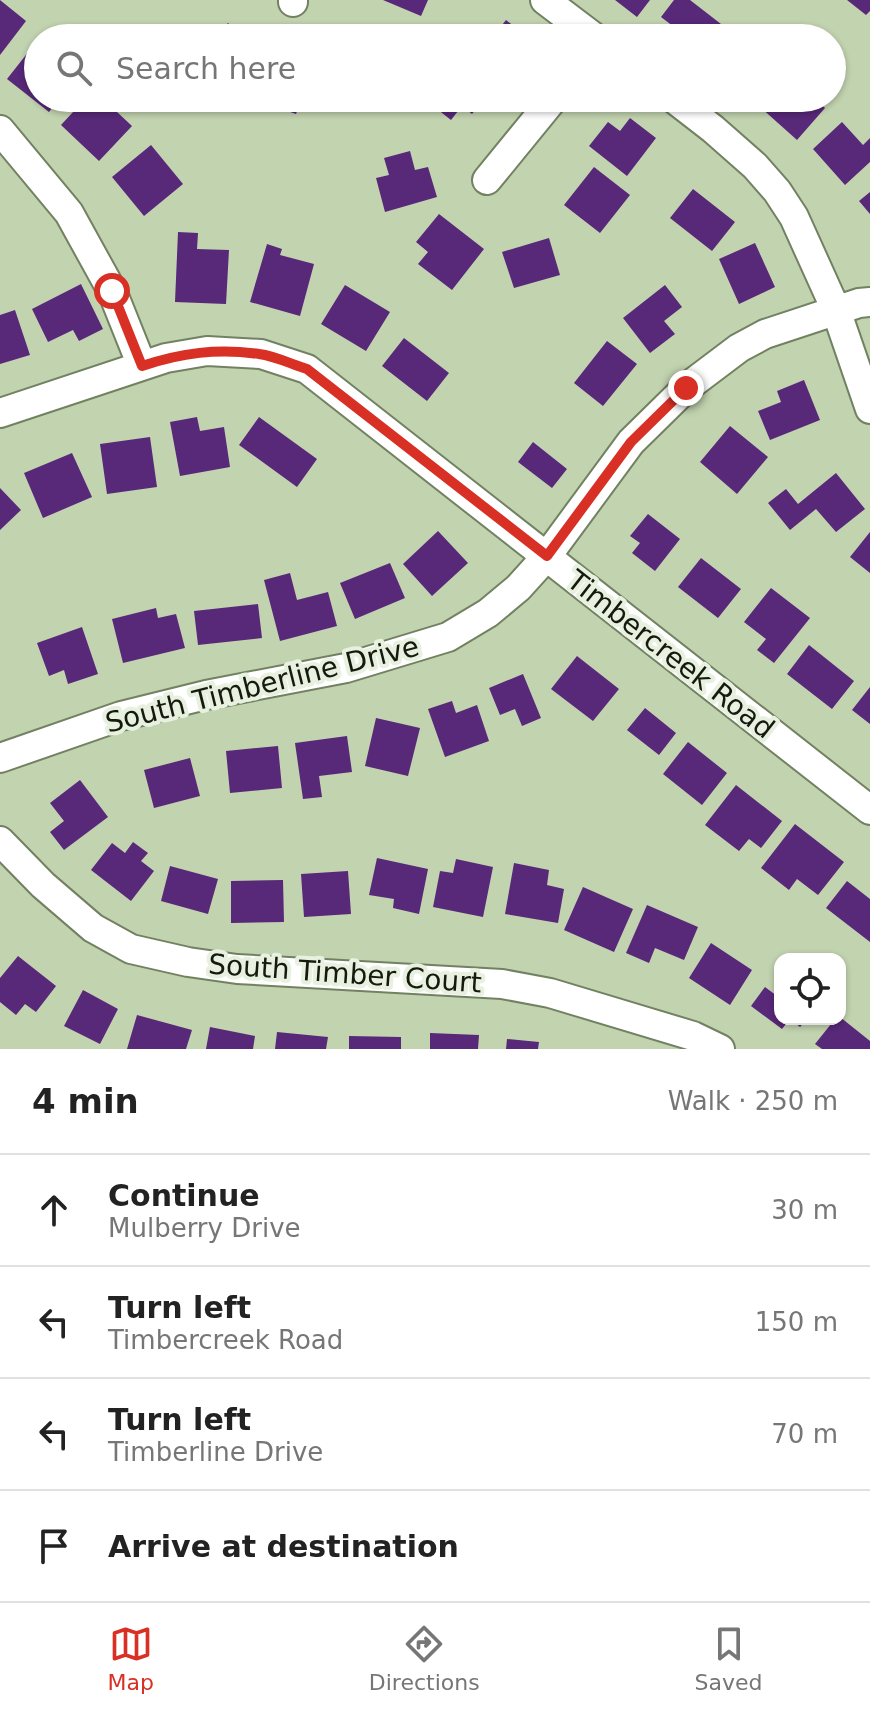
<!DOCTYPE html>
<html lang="en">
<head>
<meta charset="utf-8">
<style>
	body { margin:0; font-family:"DejaVu Sans",sans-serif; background:#f2f2f2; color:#222 }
	.controls { position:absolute; right:24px; bottom:24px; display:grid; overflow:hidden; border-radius:16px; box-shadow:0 2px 6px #0004 }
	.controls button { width:72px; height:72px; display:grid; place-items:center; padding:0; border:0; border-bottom:2px solid #e0e0e0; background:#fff; color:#222; font:40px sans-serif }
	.stop { position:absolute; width:24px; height:24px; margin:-18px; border:6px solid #d93025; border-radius:50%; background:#fff }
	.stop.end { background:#d93025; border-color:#fff; box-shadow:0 2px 8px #0008 }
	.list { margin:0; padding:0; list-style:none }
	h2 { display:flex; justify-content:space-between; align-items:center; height:104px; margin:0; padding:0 32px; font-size:34px }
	h2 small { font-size:26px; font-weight:400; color:#767676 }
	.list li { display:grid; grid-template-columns:52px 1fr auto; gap:24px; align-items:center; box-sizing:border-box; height:112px; padding:0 32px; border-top:2px solid #e0e0e0 }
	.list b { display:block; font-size:30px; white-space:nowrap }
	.list p { margin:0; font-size:26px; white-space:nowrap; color:#767676 }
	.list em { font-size:26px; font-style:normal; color:#767676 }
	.icon { flex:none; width:44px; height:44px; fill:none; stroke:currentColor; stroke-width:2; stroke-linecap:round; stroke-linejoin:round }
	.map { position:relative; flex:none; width:870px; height:1049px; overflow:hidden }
	.search { position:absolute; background:#fff; box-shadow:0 2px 6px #0004; left:24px; right:24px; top:24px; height:88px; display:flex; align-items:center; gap:20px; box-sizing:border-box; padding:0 28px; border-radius:44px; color:#767676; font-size:30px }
	.sheet { height:552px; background:#fff }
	nav { display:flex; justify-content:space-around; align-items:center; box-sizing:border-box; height:112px; border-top:2px solid #e0e0e0; background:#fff; font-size:22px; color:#767676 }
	nav a { display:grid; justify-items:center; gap:4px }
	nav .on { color:#d93025 }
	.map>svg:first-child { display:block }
	.building { fill:#582879 }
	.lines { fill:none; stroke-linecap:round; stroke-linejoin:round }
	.minor-casing { stroke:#728161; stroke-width:32 }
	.minor { stroke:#fff; stroke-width:28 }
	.route { stroke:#d93025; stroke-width:10 }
	.labels { text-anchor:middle; stroke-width:8; stroke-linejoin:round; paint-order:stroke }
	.street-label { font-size:28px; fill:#141a0d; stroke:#e8f0df }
</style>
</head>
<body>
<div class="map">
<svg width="870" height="1049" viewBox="0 0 870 1049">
	<rect width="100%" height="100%" fill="#c2d3b0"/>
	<path class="building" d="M0 0 26 21 0 55Z
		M383 0H428L421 16Z
		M615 0H650L637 17Z
		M674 0H690L721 24 710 38H672L678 30 661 17Z
		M847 0H870V11L866 15Z
		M506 20 529 38H492Z
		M228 23 243 38H191L206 24 216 34Z
		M33 46 38 50V98H60L49 112 7 79Z
		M86 98H102L132 126 99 161 61 125Z
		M250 98H302L296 114Z
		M423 98H485L472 114 462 106 451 120Z
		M766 98H814L825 108 797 140 759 106Z
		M630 118 656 138 627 176 589 146 608 122 620 131Z
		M842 122 863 145 870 138V162L845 185 813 149Z
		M151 145 183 184 144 216 112 177Z
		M410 151 415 170 428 167 437 197 385 212 376 178 389 175 384 158Z
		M594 167 630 195 600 233 564 205Z
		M693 189 735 222 712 251 670 218Z
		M870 192V214L859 201Z
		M439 214 484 249 452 290 418 264 428 252 416 242Z
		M178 232 198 233 197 249 229 250 226 304 175 302Z
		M549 238 560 275 514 288 502 252Z
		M755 243 775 287 739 304 719 259Z
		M267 244 282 249 280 255 314 264 300 316 250 302Z
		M81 284 103 329 79 341 73 330 48 342 32 309Z
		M345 285 390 312 366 351 321 324Z
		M665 285 682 307 664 321 675 334 650 353 623 318Z
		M15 310 30 355 0 364V315Z
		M404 338 449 373 427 401 382 366Z
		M607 341 637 364 603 406 574 383Z
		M804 380 820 420 770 440 758 411 781 402 777 391Z
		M197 417 200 431 224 427 230 467 180 476 170 422Z
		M259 417 317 459 297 487 239 445Z
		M730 426 768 457 737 494 700 462Z
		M150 437 157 487 107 494 100 444Z
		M533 442 567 469 552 488 518 462Z
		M72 453 92 497 43 518 24 473Z
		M836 473 865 509 836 532 816 509 790 530 768 503 786 489 798 504Z
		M0 488 21 510 0 530Z
		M648 514 680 539 655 571 632 553 640 543 630 536Z
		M438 531 468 563 432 596 403 564Z
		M870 532V573L850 557Z
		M701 558 741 589 718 618 678 587Z
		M390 563 405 598 355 619 340 583Z
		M290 573 297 600 328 592 337 626 280 641 264 580Z
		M771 588 810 618 774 663 757 650 766 639 744 622Z
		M258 604 262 638 198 645 194 611Z
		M156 608 158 618 176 614 185 648 123 663 112 619Z
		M82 627 98 674 68 684 64 670 49 676 37 643Z
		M809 645 854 681 832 709 787 674Z
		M577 656 619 689 593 721 551 689Z
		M523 674 541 718 522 726 515 709 500 715 489 688Z
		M870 687V724L852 710Z
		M452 701 456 713 477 705 489 741 445 757 428 709Z
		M645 708 676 733 659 755 627 730Z
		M376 718 420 728 408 776 365 766Z
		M347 736 352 772 319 776 322 797 303 799 295 743Z
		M688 742 727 773 702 805 663 774Z
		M278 746 282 788 230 793 226 751Z
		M190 758 200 796 154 808 144 770Z
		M80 780 108 817 64 850 50 832 64 821 50 803Z
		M736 785 782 821 761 848 749 839 739 851 705 825Z
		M795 824 844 862 818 895 797 879 789 890 761 868Z
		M133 842 148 853 141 861 154 871 131 901 91 870 112 843 125 853Z
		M377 858 428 869 419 914 393 908 394 899 369 895Z
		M456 859 493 867 483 917 433 907 440 871 453 873Z
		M514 863 549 870 547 885 564 889 558 923 505 914Z
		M170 866 218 879 208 914 161 901Z
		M348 871 351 914 304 917 301 874Z
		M283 880 284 922 231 923V881Z
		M847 881 870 899V942L826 908Z
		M583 887 633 909 614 952 564 930Z
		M647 905 698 927 684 960 655 948 649 963 626 953Z
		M711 943 752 970 730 1005 689 978Z
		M18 956 56 986 36 1012 25 1004 16 1015 0 1002V978Z
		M765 987 777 996 780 992V1019H807L800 1027 790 1019 782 1029 751 1006Z
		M83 990 118 1009 100 1044 64 1026Z
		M137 1015 192 1030 186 1049H127Z
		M840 1017 870 1041V1049H822L815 1044 835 1019H840Z
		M210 1027 255 1036 253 1049H206Z
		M277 1032 328 1037 326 1049H275Z
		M430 1033 479 1035 478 1049H430Z
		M349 1036 401 1037V1049H349Z
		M507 1039 539 1042 538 1049H506Z"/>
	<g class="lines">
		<g class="minor-casing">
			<path id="minor" d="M545 0 595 38
				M293 2V0
				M673 98 713 129 755 166 777 191 794 217 836 310 870 409
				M0 130 69 213 112 291 142 366
				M487 180 554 98
				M0 413 166 358 207 351 261 354 307 369 870 810
				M0 758 121 716 206 695 346 668 448 637 488 613 518 588 547 556 631 442 686 388 739 348 765 334 859 303 870 302
				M0 841 43 885 93 928 131 949 188 962 237 969 502 984 550 993 693 1036 720 1049"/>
		</g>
		<use href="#minor" class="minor"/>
	</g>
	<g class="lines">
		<path class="route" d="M112 291 142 366C181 353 217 348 259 354 275 356 291 364 307 369L547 556 631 442 686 388"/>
	</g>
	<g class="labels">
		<g class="street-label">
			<text transform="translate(671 654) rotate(38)" y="10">Timbercreek Road</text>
			<text transform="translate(262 684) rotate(-14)" y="10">South Timberline Drive</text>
			<text transform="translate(345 973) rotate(4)" y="10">South Timber Court</text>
		</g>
	</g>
</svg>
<div class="controls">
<button><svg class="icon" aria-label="locate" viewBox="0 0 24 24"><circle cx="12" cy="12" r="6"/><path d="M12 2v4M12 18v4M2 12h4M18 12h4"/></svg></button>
</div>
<div class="stop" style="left:112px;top:291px"></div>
<div class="stop end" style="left:686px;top:388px"></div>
<div class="search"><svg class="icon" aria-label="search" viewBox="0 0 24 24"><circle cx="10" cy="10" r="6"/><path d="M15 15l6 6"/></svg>Search here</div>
</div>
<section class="sheet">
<h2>4 min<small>Walk · 250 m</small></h2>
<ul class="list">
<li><svg class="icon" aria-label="ahead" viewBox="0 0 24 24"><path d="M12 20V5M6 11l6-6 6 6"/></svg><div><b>Continue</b><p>Mulberry Drive</p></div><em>30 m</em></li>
<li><svg class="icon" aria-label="left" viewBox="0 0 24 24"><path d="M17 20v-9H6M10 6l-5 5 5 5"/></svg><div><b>Turn left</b><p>Timbercreek Road</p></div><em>150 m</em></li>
<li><svg class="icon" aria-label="left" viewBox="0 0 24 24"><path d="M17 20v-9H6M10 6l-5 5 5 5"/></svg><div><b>Turn left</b><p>Timberline Drive</p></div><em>70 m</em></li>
<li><svg class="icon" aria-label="arrive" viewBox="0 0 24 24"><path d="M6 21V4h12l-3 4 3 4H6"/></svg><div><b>Arrive at destination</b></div></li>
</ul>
</section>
<nav>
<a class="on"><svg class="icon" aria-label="map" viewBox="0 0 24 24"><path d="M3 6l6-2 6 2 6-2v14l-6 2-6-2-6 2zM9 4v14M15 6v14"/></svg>Map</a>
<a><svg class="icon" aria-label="directions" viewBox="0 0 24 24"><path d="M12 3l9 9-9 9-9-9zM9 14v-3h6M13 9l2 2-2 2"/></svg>Directions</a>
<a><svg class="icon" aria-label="saved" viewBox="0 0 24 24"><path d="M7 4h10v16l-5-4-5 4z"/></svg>Saved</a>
</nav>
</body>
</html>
